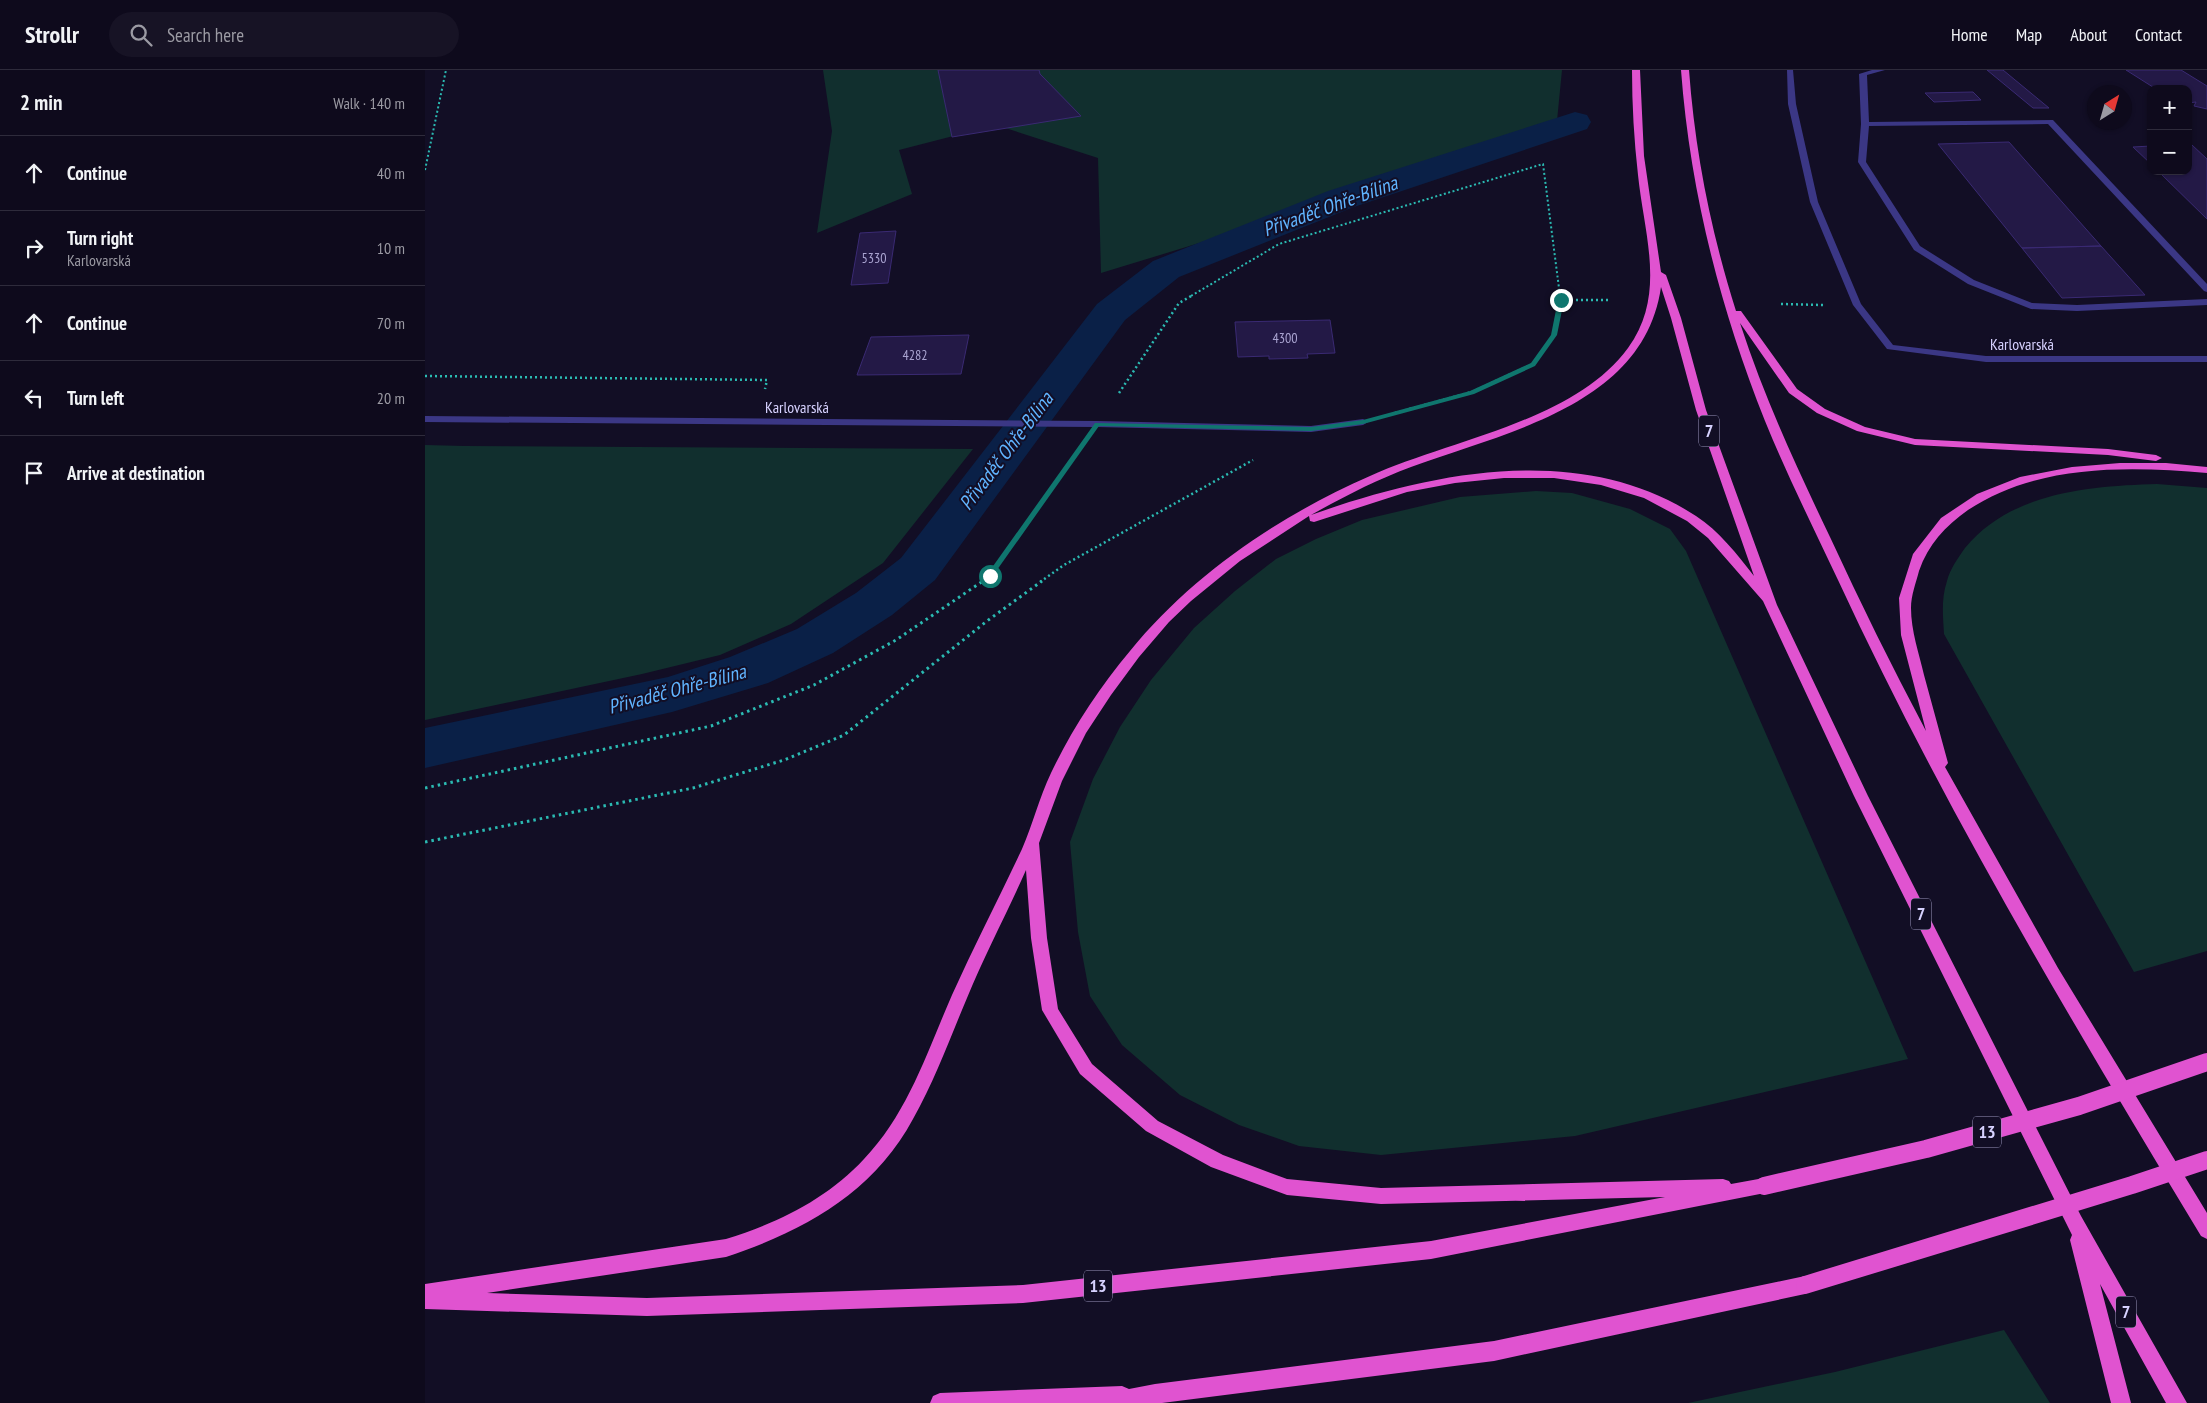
<!DOCTYPE html>
<html lang="en">
<head>
<meta charset="utf-8">
<style>
	body { margin:0; font-family:"PT Sans Narrow",sans-serif; background:#171325; color:#f1f3f6 }
	.controls { position:absolute; right:15px; top:15px; display:grid; overflow:hidden; border-radius:10px; box-shadow:0 1px 4px #0004 }
	.controls button { width:45px; height:45px; display:grid; place-items:center; padding:0; border:0; border-bottom:1px solid #2e2b3b; background:#0e0a1c; color:#f1f3f6; font:25px sans-serif }
	.compass { position:absolute; left:1662px; top:15px; width:45px; height:45px; border-radius:50%; background:#0e0a1c; box-shadow:0 1px 4px #0004; rotate:37deg }
	.stop { position:absolute; width:15px; height:15px; margin:-11px; border:4px solid #0f766e; border-radius:50%; background:#fff }
	.stop.end { background:#0f766e; border-color:#fff; box-shadow:0 1px 5px #0008 }
	.list { margin:0; padding:0; list-style:none }
	h2 { display:flex; justify-content:space-between; align-items:center; height:65px; margin:0; padding:0 20px; font-size:21px }
	h2 small { font-size:16px; font-weight:400; color:#9b9aa3 }
	.list li { display:grid; grid-template-columns:32px 1fr auto; gap:15px; align-items:center; box-sizing:border-box; height:75px; padding:0 20px; border-top:1px solid #2e2b3b }
	.list b { display:block; font-size:19px; white-space:nowrap }
	.list p { margin:0; font-size:16px; white-space:nowrap; color:#9b9aa3 }
	.list em { font-size:16px; font-style:normal; color:#9b9aa3 }
	.icon { flex:none; width:28px; height:28px; fill:none; stroke:currentColor; stroke-width:2; stroke-linecap:round; stroke-linejoin:round }
	.map { position:relative; flex:none; width:1782px; height:1333px; overflow:hidden }
	header { display:flex; align-items:center; gap:30px; box-sizing:border-box; height:70px; padding:0 25px; background:#0e0a1c; border-bottom:1px solid #2e2b3b }
	header strong { font-size:24px }
	nav { display:flex; gap:28px; margin-inline-start:auto; font-size:18px }
	.search { width:350px; height:45px; background:#171325; display:flex; align-items:center; gap:12px; box-sizing:border-box; padding:0 18px; border-radius:28px; color:#9b9aa3; font-size:19px }
	main { display:flex }
	aside { flex:1; background:#0e0a1c }
	.map>svg:first-child { display:block }
	.green { fill:#112f2e }
	.lines { fill:none; stroke-linecap:round; stroke-linejoin:round }
	.canal { fill:#0a2047; fill-rule:evenodd }
	.building { fill:#231946; stroke:#3a2a73 }
	.path-far2 { stroke:#2bbab2; stroke-width:2; stroke-dasharray:2 2.5; stroke-linecap:butt }
	.path-far1 { stroke:#2bbab2; stroke-width:2.5; stroke-dasharray:2 3; stroke-linecap:butt }
	.path { stroke:#2bbab2; stroke-width:3; stroke-dasharray:2.5 4; stroke-linecap:butt }
	.service { fill:#3b3785; fill-rule:evenodd }
	.minor { fill:#3b3785; fill-rule:evenodd }
	.trunk { fill:#e053d0; fill-rule:evenodd }
	.trunk-bridge { stroke:#e053d0; stroke-width:18 }
	.route { fill:#0f766e }
	.labels { text-anchor:middle; stroke-width:4; stroke-linejoin:round; paint-order:stroke }
	.far-number-label { font-size:14px; fill:#aaa4d1 }
	.far-street-label { font-size:16px; fill:#d7d2ff; stroke:#120e25 }
	.shield { fill:#120e25; stroke:#9c97be; stroke-width:1 }
	.shield-label { font-size:18px; font-weight:bold; fill:#d7d2ff }
	.water-label { font-size:20px; font-style:italic; fill:#60b4ff; stroke:#120e25 }
</style>
</head>
<body>
<header>
<strong>Strollr</strong>
<div class="search"><svg class="icon" aria-label="search" viewBox="0 0 24 24"><circle cx="10" cy="10" r="6"/><path d="M15 15l6 6"/></svg>Search here</div>
<nav><a>Home</a><a>Map</a><a>About</a><a>Contact</a></nav>
</header>
<main>
<aside>
<h2>2 min<small>Walk · 140 m</small></h2>
<ul class="list">
<li><svg class="icon" aria-label="ahead" viewBox="0 0 24 24"><path d="M12 20V5M6 11l6-6 6 6"/></svg><div><b>Continue</b></div><em>40 m</em></li>
<li><svg class="icon" aria-label="right" viewBox="0 0 24 24"><path d="M7 20v-9h11M14 6l5 5-5 5"/></svg><div><b>Turn right</b><p>Karlovarská</p></div><em>10 m</em></li>
<li><svg class="icon" aria-label="ahead" viewBox="0 0 24 24"><path d="M12 20V5M6 11l6-6 6 6"/></svg><div><b>Continue</b></div><em>70 m</em></li>
<li><svg class="icon" aria-label="left" viewBox="0 0 24 24"><path d="M17 20v-9H6M10 6l-5 5 5 5"/></svg><div><b>Turn left</b></div><em>20 m</em></li>
<li><svg class="icon" aria-label="arrive" viewBox="0 0 24 24"><path d="M6 21V4h12l-3 4 3 4H6"/></svg><div><b>Arrive at destination</b></div></li>
</ul>
</aside>
<div class="map">
<svg width="1782" height="1333" viewBox="0 0 1782 1333">
	<rect width="100%" height="100%" fill="#120e25"/>
	<path class="green" d="M398 0H1137L1131 61 922 128 676 203 673 88 571 55 474 80 487 124 392 163 407 61Z
		M0 375 39 376 548 379 458 493 366 554 295 585 217 604 0 650Z
		M1732 414 1782 418V881L1709 902 1519 564C1518 546 1516 529 1522 511 1525 499 1533 488 1540 478 1586 422 1665 416 1732 414Z
		M1111 421 1147 423 1205 439 1245 459 1261 481 1483 989 1150 1066 956 1085 874 1076 814 1055 755 1025 697 975 665 926 653 862 645 772 668 709 695 657 726 610 769 558 810 521 851 489 891 469 937 450 1035 427Z
		M1579 1260 1625 1333H1263L1410 1302Z"/>
	<g class="lines">
		<path class="canal" d="M1150 42 1162 45 1166 52 1162 59 929 137 754 207 700 250 510 510 467 545 408 583 343 613 247 642 0 698V658L243 607 305 587 372 559 431 523 476 488 672 234 728 191 903 121Z"/>
	</g>
	<path class="building" d="M513 0H614L615 4 656 46 527 67Z
		M1562 0H1578L1624 38H1608Z
		M1701 0H1756L1782 16V39L1769 36 1771 32 1763 33V19H1731Z
		M1548 22 1556 30 1509 32 1500 23Z
		M1584 72 1676 176 1597 178 1513 74Z
		M1763 75H1767L1782 89V149L1733 101H1763Z
		M1726 76V94L1708 77Z
		M471 161 463 213 426 215 435 163Z
		M1676 176 1720 225 1637 228 1597 178Z
		M905 250 910 283 882 284 883 288 844 289V286L813 287 810 252Z
		M544 265 536 304 432 305 446 267Z"/>
	<g class="lines">
		<path class="path-far2" d="M0 100 21 0
			M766 226 854 174 1118 94 1135 226"/>
		<path class="path-far1" d="M1136 230H1186
			M1356 234 1398 235
			M0 306 342 310 340 319
			M694 323 754 233 768 225
			M970 343 1047 322 1108 294 1129 265 1135 225
			M556 512 565 506 650 385
			M615 512 639 495 828 390"/>
		<path class="path" d="M0 718 286 656 389 615 471 570 558 511
			M0 772 268 718 359 690 419 665 562 551 617 511"/>
		<path class="service" d="M1447 0H1460L1442 5 1444 52 1628 50 1782 214V222L1779 221 1623 54 1444 56 1441 92 1495 176 1549 210 1607 233 1652 235 1782 229V235L1652 241 1606 239 1543 214 1489 180 1433 92 1436 54 1434 4Z"/>
		<path class="minor" d="M1362 0H1368L1371 34 1393 132 1436 234 1468 275 1561 286H1782V292H1561L1462 279 1428 235 1385 132 1363 34Z
			M0 346 672 351 886 356 938 349 943 352 938 355 886 362 672 357 0 352Z"/>
		<path class="trunk" d="M1207 0H1215L1219 86 1236 202 1241 205 1256 248 1281 340 1352 535 1443 726 1656 1146 1762 1333H1741L1675 1214 1706 1333H1686L1645 1170 1647 1165 1429 726 1338 531 1283 468 1262 451 1219 428 1176 415 1129 408H1079L1030 413 982 422 889 452 885 451 884 446 815 491 766 531 744 552 714 587 686 625 661 663 637 711 614 773 622 868 633 939 667 994 733 1051 798 1085 862 1109 956 1118 1298 1109 1304 1111 1306 1114 1339 1108 1345 1110 1348 1116 1345 1122 1006 1189 598 1233 222 1246 0 1239V1214L301 1169C353 1153 402 1129 439 1089 483 1043 502 982 527 925 549 876 574 828 597 779 608 754 614 728 626 703 647 659 674 618 705 581 768 504 854 446 945 406 1025 370 1150 351 1203 278 1242 225 1219 164 1213 105 1209 70 1207 35 1207 0ZM1236 217 1246 248 1271 340 1329 506C1312 484 1294 461 1271 446 1156 371 1007 402 886 445 918 427 951 410 986 397 1080 362 1219 336 1236 217ZM601 800 606 868 617 940 655 1004 721 1061 786 1097 862 1125 956 1134 1240 1127 1006 1171 598 1215 222 1228 62 1223 301 1187C379 1161 448 1123 488 1049 510 1010 525 968 542 928 560 884 582 843 601 800Z
			M1256 0H1264C1270 82 1286 162 1311 241H1316L1372 319 1400 339 1440 357 1490 369 1683 379 1731 385 1737 388 1731 391 1683 385 1490 375 1432 361 1392 343 1364 323 1315 253C1339 327 1371 396 1405 467 1435 532 1467 597 1501 661L1476 565 1474 528 1488 484 1516 448 1552 424 1595 407 1647 397 1695 393H1741L1782 397V403C1702 396 1612 394 1543 440 1520 456 1503 475 1494 501 1491 513 1486 525 1486 538 1486 561 1494 583 1499 605 1507 634 1515 664 1523 693L1520 697 1633 898 1782 1143V1169L1776 1166C1647 952 1518 737 1413 510 1388 457 1362 405 1340 351 1295 238 1265 121 1256 0Z
			M1380 1206 1387 1209 1389 1215 1387 1221 1380 1224 1069 1291 737 1333H505L508 1326 515 1323 697 1316 704 1319 730 1314 1069 1271Z"/>
		<path class="trunk-bridge" d="M1339 1116 1501 1079 1654 1036 1782 992
			M1380 1215 1707 1115 1782 1090"/>
	</g>
	<path class="route" d="M1136 228 1139 230 1132 265 1110 296 1049 324 938 354 886 361 674 356 567 507 561 506 670 353 886 357 938 350 1045 321 1106 293 1126 265 1133 230Z"/>
	<g class="labels">
		<g class="far-number-label">
			<text x="449" y="193">5330</text>
			<text x="860" y="273">4300</text>
			<text x="490" y="290">4282</text>
		</g>
		<g class="far-street-label">
			<text x="1597" y="280">Karlovarská</text>
			<text x="372" y="343">Karlovarská</text>
		</g>
		<g class="shield">
			<rect x="1274" y="345.5" width="20" height="31" rx="4"/>
			<rect x="1486" y="828.5" width="20" height="31" rx="4"/>
			<rect x="1548" y="1046.5" width="28" height="31" rx="4"/>
			<rect x="659" y="1200.5" width="28" height="31" rx="4"/>
			<rect x="1691" y="1226.5" width="20" height="31" rx="4"/>
		</g>
		<g class="shield-label">
			<text x="1284" y="367">7</text>
			<text x="1496" y="850">7</text>
			<text x="1562" y="1068">13</text>
			<text x="673" y="1222">13</text>
			<text x="1701" y="1248">7</text>
		</g>
		<g class="water-label">
			<text transform="translate(905 136) rotate(-20)" y="7">Přivaděč Ohře-Bílina</text>
			<text transform="translate(581 381) rotate(-53)" y="7">Přivaděč Ohře-Bílina</text>
			<text transform="translate(252 619) rotate(-15)" y="7">Přivaděč Ohře-Bílina</text>
		</g>
	</g>
</svg>
<div class="controls">
<button>+</button>
<button>−</button>
</div>
<svg class="compass" viewBox="-18 -18 36 36"><path d="M0-13l5 13h-10z" fill="#e53935"/><path d="M0 13l5-13h-10z" fill="#9b9aa3"/></svg>
<div class="stop" style="left:565px;top:506px"></div>
<div class="stop end" style="left:1136px;top:230px"></div>
</div>
</main>
</body>
</html>
